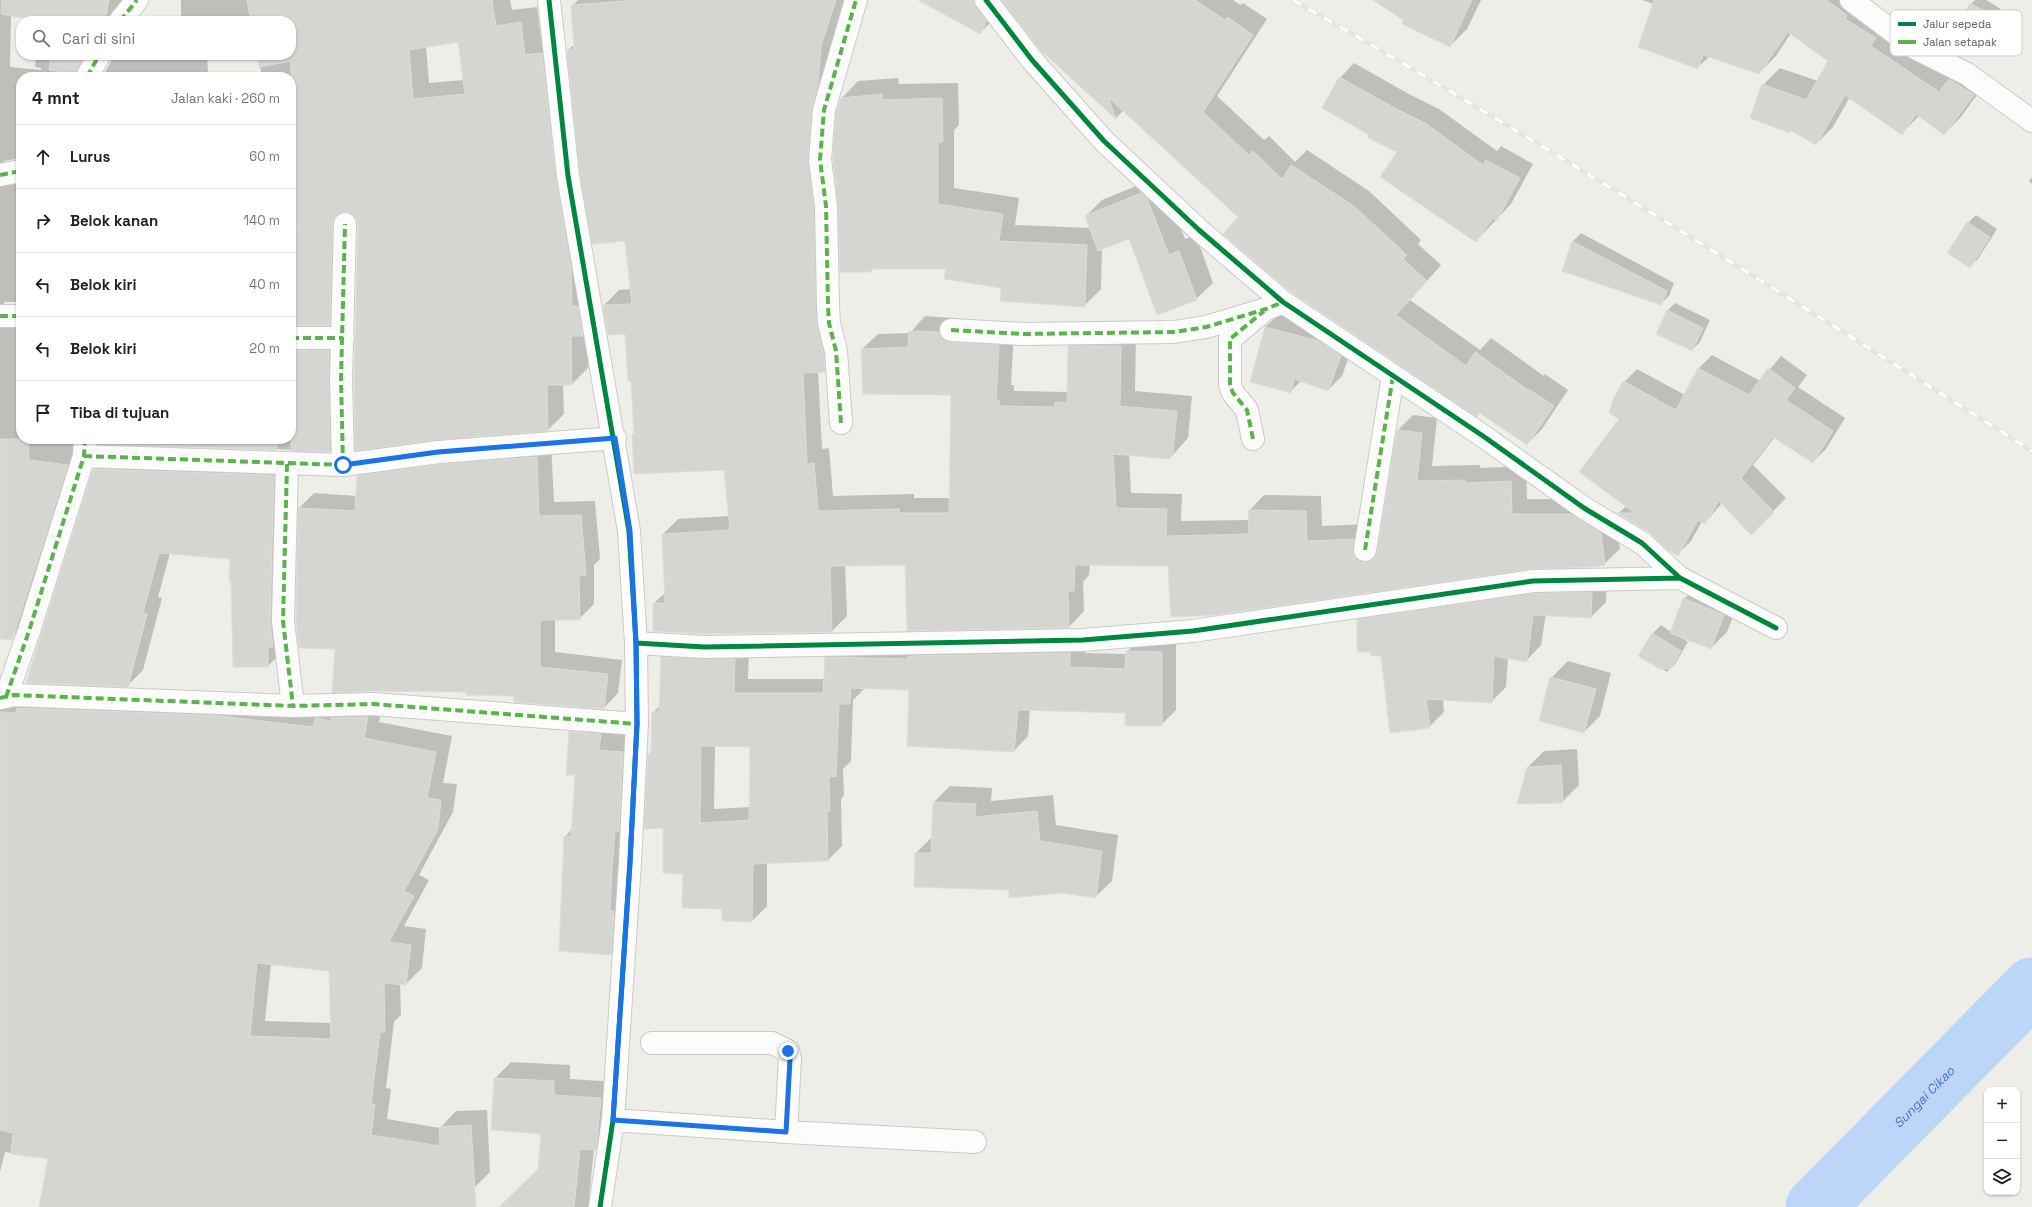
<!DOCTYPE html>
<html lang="id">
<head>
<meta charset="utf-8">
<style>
	body { margin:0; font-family:"Space Grotesk",sans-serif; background:#f2f2f2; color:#202124 }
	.controls { position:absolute; right:12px; bottom:12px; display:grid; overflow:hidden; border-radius:8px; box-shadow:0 1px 3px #0004 }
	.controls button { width:36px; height:36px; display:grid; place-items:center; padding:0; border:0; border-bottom:1px solid #e0e0e0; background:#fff; color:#202124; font:20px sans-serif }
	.stop { position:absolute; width:12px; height:12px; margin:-9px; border:3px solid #1a73e8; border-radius:50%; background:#fff }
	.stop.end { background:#1a73e8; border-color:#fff; box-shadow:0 1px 4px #0008 }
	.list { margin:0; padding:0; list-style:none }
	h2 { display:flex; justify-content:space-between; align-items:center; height:52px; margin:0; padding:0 16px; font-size:17px }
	h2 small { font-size:13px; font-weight:400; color:#757577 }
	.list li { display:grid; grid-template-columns:26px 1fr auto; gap:12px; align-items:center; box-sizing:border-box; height:64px; padding:0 16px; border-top:1px solid #e0e0e0 }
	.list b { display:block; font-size:15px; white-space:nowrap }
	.list em { font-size:13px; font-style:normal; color:#757577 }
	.icon { flex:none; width:22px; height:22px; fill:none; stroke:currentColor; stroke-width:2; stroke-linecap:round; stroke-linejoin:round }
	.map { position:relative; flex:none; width:2032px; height:1207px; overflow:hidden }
	.search { position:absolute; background:#fff; box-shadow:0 1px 3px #0004; left:16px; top:16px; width:280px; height:44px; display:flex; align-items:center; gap:10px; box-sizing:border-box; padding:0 14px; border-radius:16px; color:#757577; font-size:15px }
	.panel { position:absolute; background:#fff; box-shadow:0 1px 3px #0004; left:16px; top:72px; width:280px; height:372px; border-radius:16px }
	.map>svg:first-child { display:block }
	.shadow { fill:#0003; fill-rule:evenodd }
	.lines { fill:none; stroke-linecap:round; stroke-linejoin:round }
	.river { stroke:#bdd6f8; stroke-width:59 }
	.building { fill:#d5d5d2; stroke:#deddd8; fill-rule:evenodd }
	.minor-casing { stroke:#cacbc9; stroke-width:24 }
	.minor { stroke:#fcfcfc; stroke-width:22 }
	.rail-casing { stroke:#e4e5e4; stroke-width:4.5 }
	.rail { stroke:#fff; stroke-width:3; stroke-dasharray:9; stroke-linecap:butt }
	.quiet { stroke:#58b549; stroke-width:4; stroke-dasharray:8 4; stroke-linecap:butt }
	.cycleway-casing { stroke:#fff; stroke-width:8 }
	.cycleway { stroke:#00873e; stroke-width:5 }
	.route { stroke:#1a73e8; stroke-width:5 }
	.labels { text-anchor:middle; stroke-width:3; stroke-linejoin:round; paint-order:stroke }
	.water-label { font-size:13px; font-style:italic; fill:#4872c5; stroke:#fff }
	.key { fill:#fff; stroke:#cfd0d1; stroke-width:1 }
	.key-label { font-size:11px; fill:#5e6167 }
</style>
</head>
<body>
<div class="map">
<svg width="2032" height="1207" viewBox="0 0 2032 1207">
	<rect width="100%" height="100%" fill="#eeeee9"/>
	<path class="shadow" d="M0 0H122L118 21H47L11 15 10 67 41 70V68L35 67 36 57 38 55H92L75 73 67 72V77H21V158L4 161 6 167 21 171V302H4L5 306 21 313V439H87L30 618 14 634 0 630Z
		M181 0H510L512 10 537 7 541 39 558 37 587 330 588 368 572 384H563L564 414 548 430 358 224 357 218 352 213 348 211 346 308 329 324 295 325 296 328 345 335 346 435 330 451 98 443V439H291V77H262L258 55H291V21H181ZM459 41 464 80 429 83 426 47Z
		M578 0H846L826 93 840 356 825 371H818L822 449 829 448 833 496 914 494V498H950L952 394 862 349 878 334 910 333 925 316 954 318 959 325 1014 330 1011 385H1014V391L1066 392 1068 390 1069 346 1084 331H1136L1135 391 1192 396 1188 438 1170 458 1129 454 1131 493 1182 494 1181 521 1249 520V511L1264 495 1321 496 1322 526 1369 524 1373 545 1379 548 1398 430 1413 415 1437 418 1432 466 1480 465V468L1526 466 1527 499H1586L1616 518 1620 549 1604 564H1090L1089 575 1083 582 1084 611 1069 627 906 564 845 565 847 616 832 631 704 633 654 603 666 592 663 534 678 519 729 516 725 469 635 433 632 380 626 333 604 305 619 290 631 289 626 240 568 50 575 44 572 6Z
		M927 0H997L995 18 980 33Z
		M1001 0H1233L1241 5 1243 3 1267 19 1217 96 1264 140 1269 136 1295 162 1307 150 1369 191 1421 240 1418 244 1441 265 1410 300 1480 350 1491 338 1544 376 1545 374 1568 390 1542 429 1527 444 1240 217 1124 110 1116 118 1040 49Z
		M1375 0H1481L1467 29 1450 46Z
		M1642 0H1862L1887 29 1990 77 1961 117 1944 134 1920 115 1902 133 1850 97 1833 127 1816 144 1790 130 1788 132 1763 85 1780 68 1818 81 1830 60 1791 33 1776 56 1759 73 1710 56 1698 67 1654 4Z
		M1975 0H1986L2001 9 1987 32 1979 40 1971 4Z
		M112 55H207L208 73 205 77H102L111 61Z
		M1354 63 1407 93 1439 109 1497 151 1501 146 1533 164 1511 204 1476 241 1399 151 1370 135 1340 78Z
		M898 78 899 84 958 83 959 125 954 130V188L1019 198 1015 225 1090 228 1086 216 1102 200 1158 177 1163 182 1185 239 1196 235 1213 283 1196 299 1130 237 1102 248 1101 289 1084 306 1002 288 947 268H873L871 271 842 98 858 81Z
		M2032 177V184L2029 181Z
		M1976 215 1997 229 1978 259 1970 266 1968 223Z
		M1581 233 1674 283 1669 296 1660 304 1563 270 1573 241Z
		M1675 303 1710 320 1700 342 1692 350 1667 311Z
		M1279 314 1333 328 1354 342 1342 376 1328 390 1302 380 1290 392 1265 327Z
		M1712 355 1760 381 1781 356 1807 375 1798 387 1845 418 1826 449 1813 462 1775 437 1753 465 1786 498 1751 534 1722 503 1705 523 1702 521 1691 541 1678 554 1649 532 1619 513 1626 506 1621 418 1609 412 1624 382 1637 369 1685 395 1699 368Z
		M551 442 554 502 595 501 600 559 594 565V604L579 619H555V652L622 660 618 693 604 708 515 695 467 691 336 648 299 508 314 493 357 496 358 476 373 461Z
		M110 453 290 459 284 650 268 666 231 558 170 553 158 597 162 598 143 670 127 686 94 469Z
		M1607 578 1606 602 1591 617 1546 614 1541 645 1526 661 1508 657 1506 687 1491 702 1443 699 1444 712 1429 727 1382 655 1372 651 1358 620 1374 605Z
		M1700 583 1740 599 1727 632 1711 648 1681 637 1688 642 1675 664 1667 672 1640 655 1653 633 1661 625 1671 632 1684 599Z
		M1141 637 1176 638V710L1161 725 1126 712 1030 709 1028 736 1014 751 910 689 865 688 853 700 851 761 843 769 844 795 841 799 842 846 828 860 767 863V906L752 921 723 908 684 873 664 827 649 754 652 751 653 713 660 705 662 657 676 643 749 645 748 679H825L826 658 840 643 1084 639 1085 653 1126 654 1127 652ZM715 745 751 746 750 807 714 809Z
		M1568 661 1611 673 1600 716 1584 732 1551 678Z
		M0 696 383 701 379 722 452 736 443 783 457 784 453 812 419 875 429 880 404 926 426 929 422 968 406 984H400L401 1015 394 1022 386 1088 391 1089 387 1119 440 1128 456 1111 487 1110 490 1172 474 1188 376 1207H40L49 1158 5 1152 0 1172ZM271 964 330 970 331 1023 265 1021Z
		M586 715 617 718 615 734 639 736 627 937 611 954 565 837 572 829 576 774 570 732Z
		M1577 749 1579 785 1562 802 1528 767 1544 751Z
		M950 786 992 788 991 801 1053 795 1056 825 1118 835 1112 881 1095 897 1063 892 1009 889 916 853 933 836 934 802Z
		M511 1062 570 1065V1079L617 1082 612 1133 594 1149 589 1197H604V1207H500L539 1169 542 1133 492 1129 495 1078Z"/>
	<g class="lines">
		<path class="river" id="s1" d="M1815 1207 2032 987"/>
	</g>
	<path class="building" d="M2 0H109L105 21H41L1 14Z
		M247 0H492L496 26 521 22 525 55 542 53 556 177 571 269 572 306H578L583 336H571L572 385H547L548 431 438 440 355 451 354 379 358 224 356 218 351 213 345 212 339 213 334 218 333 223 330 326H291V283H294L296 226H291V61L259 67 257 55H291V21H251ZM458 42 465 94 413 99 409 50Z
		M638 0H836L821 46 818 84 812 109 808 159 814 207 817 324 824 353 825 372 803 373 807 464 814 463 818 511 899 509V513H949L951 395 863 394 861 349 908 347 909 331 939 332 944 340 950 342 999 345 996 400H999V406L1054 407 1055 402 1067 403 1068 346H1121L1120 406 1177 411 1173 454H1171L1170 459 1113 454 1116 508 1167 509 1166 536 1249 534 1248 510 1306 511 1307 541 1354 539V555L1357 560 1363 562 1370 561 1375 558 1377 552 1397 430 1422 433 1417 481 1465 480V483L1511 481 1512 514H1570L1601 533 1605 565 1593 567 1531 569 1215 615 1171 617 1168 566 1075 565 1074 591H1068L1069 628 907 631 905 565 830 566 832 632 704 634 653 631V603H665L662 534 730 530 724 470 634 474 632 434H634L631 381 628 382 625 334 608 335 603 305 632 304 625 241 592 244 580 174 567 50 574 49 571 5Z
		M918 0H974L976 8 987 21 980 34Z
		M1002 0H1195L1225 20 1227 17 1253 35 1203 112 1249 155 1253 151 1282 179 1291 165 1354 206 1407 255 1403 259 1427 281 1396 315 1466 366 1475 352 1528 390 1529 389 1554 406 1527 445 1480 413 1477 417 1291 292 1223 234 1238 217 1108 97 1116 119 1040 50Z
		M1373 0H1472L1450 47 1402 24 1403 20Z
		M1654 0H1826L1847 15 1845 19 1876 38 1871 46 1939 92 1949 79 1974 95 1944 135 1916 114 1902 135 1845 95 1816 145 1790 130 1789 133 1750 118 1762 84 1806 100 1828 61 1788 32 1759 74 1703 55 1698 69 1638 47Z
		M1970 3 1994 17 1980 42 1956 28Z
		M51 55H85L75 75 49 70Z
		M1339 77 1393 107 1425 123 1483 165 1486 160 1520 178 1497 220 1493 218 1476 242 1380 177 1397 152 1368 138 1369 135 1322 108Z
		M882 94 883 100 942 98 943 142H938V204L1003 214 999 241 1087 245 1085 307 1000 301 1001 288 944 279 946 269H871V272H840L838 206 833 160 836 112 841 98Z
		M1141 193 1147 198 1169 255 1179 251 1197 300 1157 315 1129 239 1098 251 1085 216Z
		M1967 222 1990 237 1970 268 1947 253Z
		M1572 241 1667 291 1661 305 1562 271Z
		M1667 310 1703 328 1692 351 1656 334Z
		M1265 327 1319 341 1341 356 1328 391 1294 379 1291 393 1250 382Z
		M291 350H329L330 452 291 451Z
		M1698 368 1749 395 1768 368 1795 388 1786 400 1833 431 1813 463 1773 437 1741 478 1774 512 1751 535 1719 501 1705 524 1698 520 1678 556 1668 550 1649 532 1617 513H1635L1579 472 1619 419 1611 414V404L1623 381 1676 410Z
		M0 439H28L29 460 68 465 12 640 0 639Z
		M99 439H277V450L99 444Z
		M537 457 539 516 581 515 586 575H579L580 620H540V667L608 674 604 709 514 702V696L466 695V692L372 691 332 693 335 649 299 648 296 620 298 508 355 511 357 476 440 464Z
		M93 469 274 475 270 621 273 647H268V667H233L231 581H229L230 559 159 553 143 613 147 614 128 687 26 683Z
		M1592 592 1591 618 1533 615 1527 662 1494 656 1492 703 1426 699 1430 728 1390 733 1381 656H1371V652H1357V619L1534 593Z
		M1683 598 1724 615 1711 649 1670 633Z
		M1652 633 1681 651 1670 669H1660L1638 656Z
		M1126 651 1162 652V726H1125V713L1018 710 1014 752 907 746 909 690 851 688 850 704H839L836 777 829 776 830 811H827L828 861 753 864 752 922 722 921V909L682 908 683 874 663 873V828L644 829 648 754H651L652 712H659L661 657 735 659 734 693H823L825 657 908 659V656L1070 653V667L1125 669ZM701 746 750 747 749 820 700 823Z
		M1550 677 1596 689 1584 733 1539 721Z
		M17 708 212 715 313 727 315 718 331 721V718L368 717 364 738 436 752 427 798 441 800 438 829 404 891 414 896 389 942 411 945 406 985 384 983 385 1032H380L371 1104H375L371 1135 440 1146 439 1127 471 1125 476 1207H39L48 1159 11 1154 13 1133 0 1130V712L16 713ZM257 963 329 971 331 1039 250 1036Z
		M569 731 601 734 599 750 623 752 619 831H615L612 870 610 911H614L611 955 559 951 564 836 571 837 575 775H566Z
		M1561 765 1563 803 1517 804 1527 767Z
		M933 802 976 804 975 817 1037 811 1040 841 1102 851 1096 898 1063 893 1009 898V890L914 887 915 853H931Z
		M494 1078 554 1081V1095L601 1098 596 1150 580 1149 574 1207H499L538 1169 541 1134 491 1130Z"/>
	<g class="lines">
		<g class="minor-casing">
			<path id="minor" d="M549 0 568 176 629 531 636 643 637 724 630 862 613 1120 600 1207
				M986 0 1032 60 1104 141 1199 230 1283 302 1483 436 1584 508 1642 543 1680 578
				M1851 0 1915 48 1967 74 2032 121
				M120 21 137 0
				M87 77 99 55
				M0 175 21 171
				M0 316H21
				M951 330 1023 334 1174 332 1206 327 1266 309 1283 302
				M291 338H343
				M841 423 836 351 829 323 828 306 826 206 820 160 824 110 856 0
				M1253 439 1247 410 1233 393 1230 385V339L1260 314
				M84 456 343 465 439 452 615 438
				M287 464 283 621 293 706
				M343 465 341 379 345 224
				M1365 550 1393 376
				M636 643 704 647 1083 640 1193 631 1533 581 1680 578 1776 628
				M6 697 29 631 84 456 85 439
				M0 698 14 695 293 706 373 704 637 724
				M652 1043H772L788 1051 790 1059 786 1132
				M613 1120 786 1132 975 1142"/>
		</g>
		<use href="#minor" class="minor"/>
		<g class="rail-casing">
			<path id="rail" d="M1293 0C1544 143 1788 297 2032 451"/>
		</g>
		<use href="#rail" class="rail"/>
		<path class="quiet" d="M120 21 137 0
			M87 77 99 55
			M0 175 21 171
			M0 316H21
			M951 330 1023 334 1174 332 1206 327 1266 309 1283 302
			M291 338H343
			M841 423 836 351 829 323 828 306 826 206 820 160 824 110 856 0
			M1253 439 1247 410 1233 393 1230 385V339L1264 311
			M84 456 343 465 439 452 615 438
			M287 464 283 621 293 706
			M343 465 341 379 345 224
			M1365 550 1393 376
			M6 697 29 631 84 456 85 439
			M0 698 14 695 293 706 373 704 637 724"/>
		<g class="cycleway-casing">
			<path id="cycleway" d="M549 0 568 176 629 531 636 643 637 724 630 862 613 1120 600 1207
				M986 0 1032 60 1104 141 1199 230 1283 302 1483 436 1584 508 1642 543 1680 578
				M636 643 704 647 1083 640 1193 631 1533 581 1680 578 1776 628"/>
		</g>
		<use href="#cycleway" class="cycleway"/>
	</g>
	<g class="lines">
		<path class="route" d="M343 465 438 452 615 438 630 531 636 643 637 724 630 862 613 1120 786 1132 790 1059 788 1051"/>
	</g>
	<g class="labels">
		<g class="water-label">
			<text dy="5" stroke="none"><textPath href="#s1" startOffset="155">Sungai Cikao</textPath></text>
		</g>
	</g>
	<rect x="1890" y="10" width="132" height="46" rx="6" class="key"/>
	<rect x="1898" y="22" width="18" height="4" fill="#00873e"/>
	<rect x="1898" y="40" width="18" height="4" fill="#58b549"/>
	<g class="key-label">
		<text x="1923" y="28">Jalur sepeda</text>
		<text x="1923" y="46">Jalan setapak</text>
	</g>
</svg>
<div class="controls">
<button>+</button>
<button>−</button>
<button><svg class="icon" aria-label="layers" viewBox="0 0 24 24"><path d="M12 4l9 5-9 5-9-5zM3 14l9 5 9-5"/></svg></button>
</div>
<div class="stop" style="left:343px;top:465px"></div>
<div class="stop end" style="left:788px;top:1051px"></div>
<div class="search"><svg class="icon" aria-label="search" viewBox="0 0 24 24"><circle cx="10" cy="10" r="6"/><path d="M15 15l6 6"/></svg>Cari di sini</div>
<section class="panel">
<h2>4 mnt<small>Jalan kaki · 260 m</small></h2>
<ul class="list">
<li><svg class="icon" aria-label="ahead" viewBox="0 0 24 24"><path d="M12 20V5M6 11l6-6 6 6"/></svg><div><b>Lurus</b></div><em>60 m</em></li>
<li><svg class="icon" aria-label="right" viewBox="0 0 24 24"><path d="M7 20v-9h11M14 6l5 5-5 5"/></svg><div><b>Belok kanan</b></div><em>140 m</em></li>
<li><svg class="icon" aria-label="left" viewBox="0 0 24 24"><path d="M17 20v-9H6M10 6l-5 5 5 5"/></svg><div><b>Belok kiri</b></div><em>40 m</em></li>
<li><svg class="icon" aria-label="left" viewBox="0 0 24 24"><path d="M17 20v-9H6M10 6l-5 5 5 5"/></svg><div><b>Belok kiri</b></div><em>20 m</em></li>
<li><svg class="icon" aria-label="arrive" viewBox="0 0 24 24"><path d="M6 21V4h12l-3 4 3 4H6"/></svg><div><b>Tiba di tujuan</b></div></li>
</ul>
</section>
</div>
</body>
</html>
